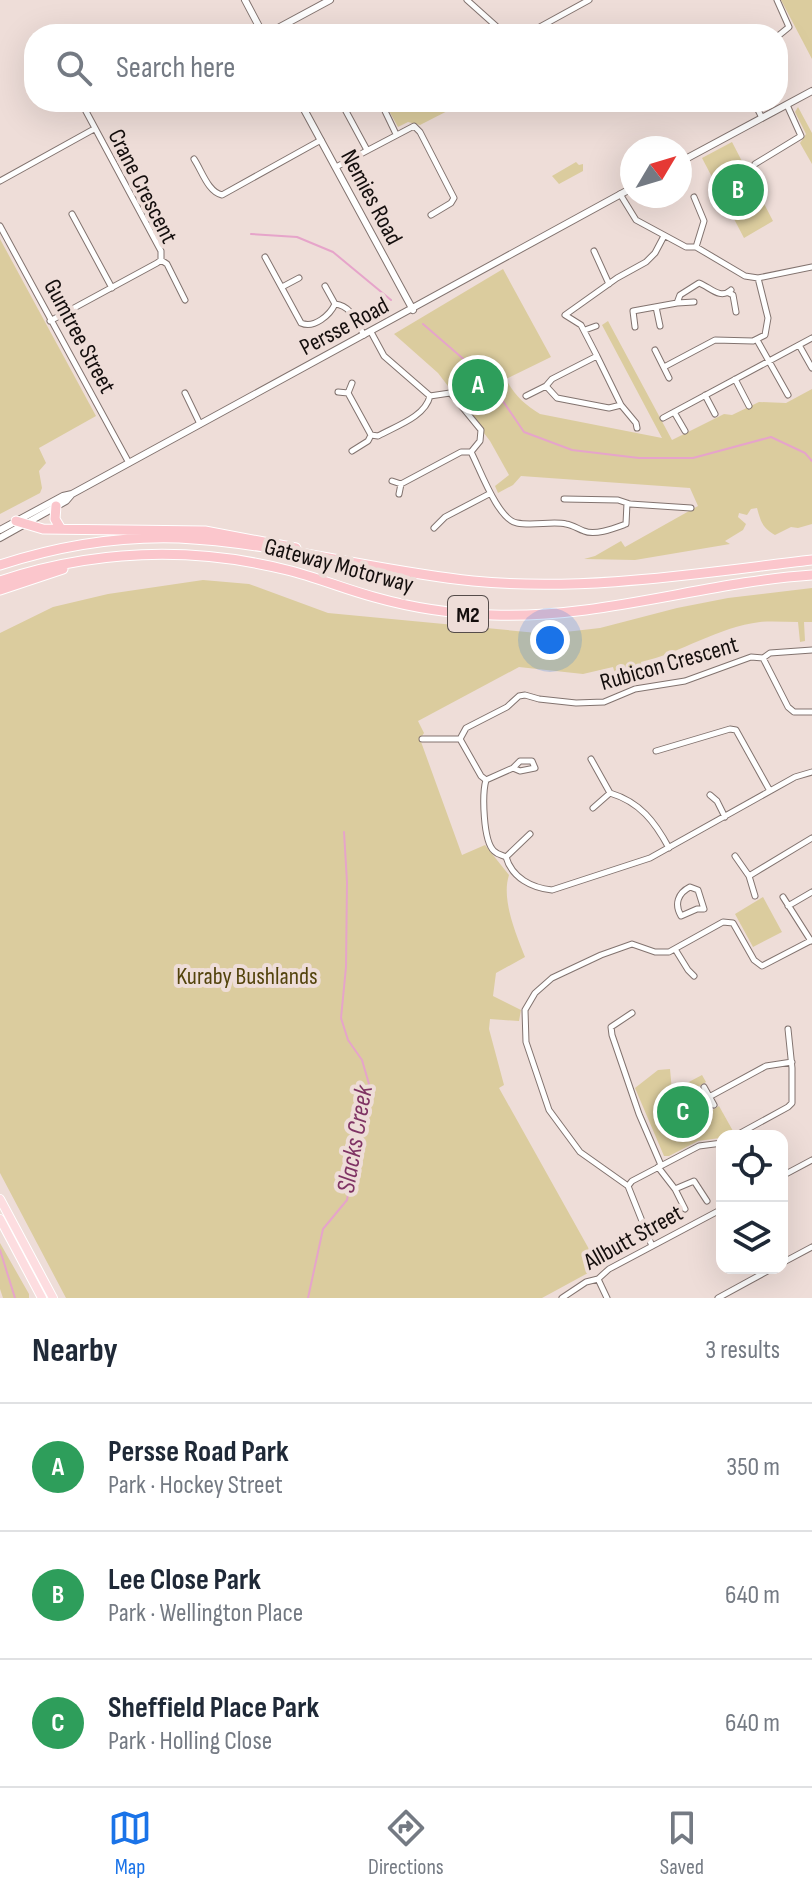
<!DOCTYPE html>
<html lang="en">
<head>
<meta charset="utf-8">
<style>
	body { margin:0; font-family:"Sofia Sans Condensed",sans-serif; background:#f2f2f3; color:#1f2937 }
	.controls { position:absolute; right:24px; bottom:24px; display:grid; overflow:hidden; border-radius:16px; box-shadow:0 8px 32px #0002 }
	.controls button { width:72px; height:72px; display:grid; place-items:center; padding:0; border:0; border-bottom:2px solid #e0e1e3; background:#fff; color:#1f2937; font:40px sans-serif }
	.compass { position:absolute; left:620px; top:136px; width:72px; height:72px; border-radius:50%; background:#fff; box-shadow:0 8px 32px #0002; rotate:52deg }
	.you { position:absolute; left:550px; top:640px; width:28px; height:28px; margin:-20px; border:6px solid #fff; border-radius:50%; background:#1a73e8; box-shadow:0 0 0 12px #1a73e833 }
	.badge { display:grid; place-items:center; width:52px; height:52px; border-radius:50%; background:#1a73e8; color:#fff; font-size:26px; font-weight:700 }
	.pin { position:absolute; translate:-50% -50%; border:4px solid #fff; box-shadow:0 2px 8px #0006 }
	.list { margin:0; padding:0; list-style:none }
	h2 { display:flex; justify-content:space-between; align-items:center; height:104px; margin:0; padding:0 32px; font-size:34px }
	h2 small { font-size:26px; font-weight:400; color:#747a83 }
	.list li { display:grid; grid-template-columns:52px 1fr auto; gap:24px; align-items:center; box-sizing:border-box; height:128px; padding:0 32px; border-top:2px solid #e0e1e3 }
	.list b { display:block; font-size:30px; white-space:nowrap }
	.list p { margin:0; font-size:26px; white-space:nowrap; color:#747a83 }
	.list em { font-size:26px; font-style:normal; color:#747a83 }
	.icon { flex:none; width:44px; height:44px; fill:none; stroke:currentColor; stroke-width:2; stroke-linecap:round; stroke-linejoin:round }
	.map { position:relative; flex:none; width:812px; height:1298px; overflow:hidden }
	.search { position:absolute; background:#fff; box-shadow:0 8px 32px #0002; left:24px; right:24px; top:24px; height:88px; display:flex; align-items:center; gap:20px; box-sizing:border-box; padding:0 28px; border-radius:32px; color:#747a83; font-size:30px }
	.sheet { height:488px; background:#fff }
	nav { display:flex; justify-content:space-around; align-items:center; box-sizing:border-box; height:112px; border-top:2px solid #e0e1e3; background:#fff; font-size:22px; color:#747a83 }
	nav a { display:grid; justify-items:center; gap:4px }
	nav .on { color:#1a73e8 }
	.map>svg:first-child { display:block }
	.green { fill:#dbcc9e }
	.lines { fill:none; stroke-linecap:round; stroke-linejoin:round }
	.stream { stroke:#e6a4ca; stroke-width:2 }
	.minor-casing { stroke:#82736f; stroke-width:7 }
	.tertiary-casing { stroke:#82736f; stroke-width:8 }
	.primary-casing { stroke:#fff; stroke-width:10 }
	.motorway-casing { stroke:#fff; stroke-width:11 }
	.minor { stroke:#fff; stroke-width:5 }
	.tertiary { stroke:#fff; stroke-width:6 }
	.primary { stroke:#fddde0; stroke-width:8 }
	.motorway { stroke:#fbc6cc; stroke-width:9 }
	.labels { text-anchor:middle; stroke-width:8; stroke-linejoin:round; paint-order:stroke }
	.shield { fill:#eeddd8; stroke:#554c4a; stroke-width:2 }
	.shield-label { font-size:22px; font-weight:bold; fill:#140e0d }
	.street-label { font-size:24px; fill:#140e0d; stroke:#eeddd8 }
	.park-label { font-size:24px; fill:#53430c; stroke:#eeddd8 }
	.water-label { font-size:26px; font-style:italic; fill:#7f3363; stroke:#eeddd8 }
</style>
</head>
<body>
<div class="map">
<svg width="812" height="1298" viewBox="0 0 812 1298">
	<rect width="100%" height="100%" fill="#eeddd8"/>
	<path class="green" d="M781 0H812V59Z
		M401 102H465L420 125 408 122 398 127 388 109Z
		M798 107 812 133V164L800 143 806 134 795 112Z
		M732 142 773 221 744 238 702 158Z
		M576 162 579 165 583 164V171L559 184 552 176Z
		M0 239 96 416 39 448 46 463 39 471 42 488 40 493 0 514Z
		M503 269 551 357 506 379C514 395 525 405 540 414L662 438 602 325 608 321 672 440 724 414 732 415 759 402 786 403 812 389V524L798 528 791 527 775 535C762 527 761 522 757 508L751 509 747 515 739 513 738 517 746 524 743 530 725 541 730 544 635 560 584 559 595 556 621 541 625 547 698 506 690 488 521 476 513 485 498 493 495 486 509 475 490 441 438 373 394 334Z
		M203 580 249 584 328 613 548 634 600 628 677 608 728 598 812 588V622H804L805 641 800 642 798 622C785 622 772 621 760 622 718 627 681 653 641 662L643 680 619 687 613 667 583 674 519 667 418 721 424 733 420 739 462 855 485 845 509 875C501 899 516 934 525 957L496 973 493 996 521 1010 519 1021 490 1019 489 1029 504 1085 499 1088 599 1267 542 1298H66L0 1173V633L53 607 108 594Z
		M763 897 782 932 753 947 735 914Z
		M658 1070 670 1069 672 1091 702 1075 706 1082 698 1087 711 1111 719 1106 733 1131 720 1138 698 1141 669 1156H664L635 1088Z
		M0 1243 29 1294V1298H3L0 1289Z"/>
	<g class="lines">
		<path class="stream" d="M251 234 297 237 333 252 391 300
			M423 324 490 382 524 432 572 450 639 458H693L771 437 805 453 812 461
			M0 1250 15 1298
			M308 1298 323 1229 347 1200 369 1084 362 1060 348 1040 341 1018 346 967 347 882 344 832"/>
		<g class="minor-casing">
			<path id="minor" d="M467 0 505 34
				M777 0 789 27 778 36
				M527 34 589 0
				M341 102 367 150
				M387 102 384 109 396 134
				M754 102 762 118
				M194 159C202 171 208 192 222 195L321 140
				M755 164 801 136 787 105
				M336 167 414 126 420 132 454 198 451 203 431 215
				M0 181 94 129
				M620 194 636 220 686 247H696L745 276 758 278 812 267
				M694 197 704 221 696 247
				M72 214 112 288
				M0 226 129 463
				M594 251 609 284
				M265 257 301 323C314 329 330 315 335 304L325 286
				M161 260 167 264 185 300
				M282 287 299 278
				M729 293 733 295 736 312
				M677 303 694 302
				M335 304C352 306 356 322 364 335
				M656 307 660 326
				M50 321 157 263 161 260V251L81 102
				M635 327 633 311 677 303 680 295 699 283C710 287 720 300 731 290
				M585 330 596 326
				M371 332 384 356 430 396 450 393 454 397 481 430 480 441 471 452C480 469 498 520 517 523 533 526 553 521 566 524 573 525 578 529 584 531 595 536 615 528 626 524L627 503
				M757 340 788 395
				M799 345 812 368
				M655 350 669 378
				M597 356 581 325 565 315 617 278 646 262 655 253 664 236
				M664 367 715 340 753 341 765 335 768 318 758 278
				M735 379 749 406
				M338 392 348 393 352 383
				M185 393 200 424
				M348 393 371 435 378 436C396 426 425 417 430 396
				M705 395 715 414
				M526 396 546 386 557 398 609 408 621 405 597 356 552 379 546 386
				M621 405 636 423 637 428
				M674 412 685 431
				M663 418 812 338
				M352 451 368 441 371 435
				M392 481 401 484 399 494
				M401 484 461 452H471
				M564 499 618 500 630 504 691 508
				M434 528 445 517 489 494
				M812 650 770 653 763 658 751 657 685 681 635 689 604 702 576 703 539 699 525 695 519 696 507 707 466 728 460 739 481 776 486 780C482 794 483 841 494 851 498 855 502 855 506 857 512 878 532 888 552 890L650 858 795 777 812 772
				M763 658 788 707 794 712H812
				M422 739H460
				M656 751 730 729 736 730 770 791
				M591 759 610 793C640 802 655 822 669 848
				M520 761H532L535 768 520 771 513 768Z
				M486 780 513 768
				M710 795 717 801 725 817
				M593 808 610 793
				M735 856 749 876
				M506 857 530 834
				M690 887 698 890 704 909H697L681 916C674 904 678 893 690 887Z
				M755 896 749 876 812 838
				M783 897 811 941
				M788 906 812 892
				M675 949 688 970 694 976
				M632 1013 611 1027 612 1035 639 1114 661 1165
				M704 1087 714 1105
				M709 1097 766 1066 792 1062
				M735 1136 788 1107 792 1103V1068L788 1029
				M658 1167 675 1189 694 1181 707 1201
				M782 1176 812 1160
				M628 1186 632 1181 699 1146 722 1143
				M675 1189 685 1209
				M652 1246 628 1186 580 1152 549 1110 526 1042 525 1010 535 993 552 978 601 955 632 944 655 952H669L723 922 733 923 754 960 762 966 812 940
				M782 1263 812 1247
				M598 1279 607 1298
				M562 1298 586 1282 598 1279 609 1269 722 1209
				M718 1298 773 1268"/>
		</g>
		<g class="tertiary-casing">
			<path id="tertiary" d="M245 0 263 34
				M267 34 330 0
				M300 102 413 310
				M680 162 812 91
				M0 530 63 496 72 494 632 188
				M0 538 66 501 72 494"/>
		</g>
		<g class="primary-casing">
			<path id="primary" d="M0 1199 53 1298
				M0 1219 42 1298"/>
		</g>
		<g class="motorway-casing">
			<path id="motorway" d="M56 506 55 519 61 529
				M16 521 43 529 205 531 296 548
				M0 565C58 546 118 536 179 538 278 543 375 571 473 581 586 592 700 573 812 560
				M0 581C94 550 191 546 287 570 316 577 344 589 374 597 413 608 453 614 493 615 601 619 705 582 812 575
				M0 590 63 569"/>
		</g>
		<use href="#minor" class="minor"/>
		<use href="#tertiary" class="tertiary"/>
		<use href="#primary" class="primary"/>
		<use href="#motorway" class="motorway"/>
	</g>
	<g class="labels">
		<rect class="shield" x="448" y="596" width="40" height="36" rx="6"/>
		<g class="shield-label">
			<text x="468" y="622">M2</text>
		</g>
		<g class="street-label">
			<text transform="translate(143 186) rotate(63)" y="8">Crane Crescent</text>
			<text transform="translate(372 197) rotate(62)" y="8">Nemies Road</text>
			<text transform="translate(344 326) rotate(-28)" y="8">Persse Road</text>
			<text transform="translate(80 336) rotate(62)" y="8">Gumtree Street</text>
			<text transform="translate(339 565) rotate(15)" y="8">Gateway Motorway</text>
			<text transform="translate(669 663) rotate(-16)" y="8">Rubicon Crescent</text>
			<text transform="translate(633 1237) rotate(-29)" y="8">Allbutt Street</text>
		</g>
		<g class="park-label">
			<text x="247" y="984">Kuraby Bushlands</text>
		</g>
		<g class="water-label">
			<text transform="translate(354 1139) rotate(-80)" y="9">Slacks Creek</text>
		</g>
	</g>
</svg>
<div class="controls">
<button><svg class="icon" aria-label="locate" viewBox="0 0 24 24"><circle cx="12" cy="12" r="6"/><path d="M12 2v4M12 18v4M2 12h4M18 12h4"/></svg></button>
<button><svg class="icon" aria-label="layers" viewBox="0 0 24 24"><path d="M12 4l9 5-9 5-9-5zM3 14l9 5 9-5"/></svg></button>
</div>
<svg class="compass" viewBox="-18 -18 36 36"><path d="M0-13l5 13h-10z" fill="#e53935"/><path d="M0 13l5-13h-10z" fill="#747a83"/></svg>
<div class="you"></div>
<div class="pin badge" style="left:478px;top:385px;background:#2e9e5b">A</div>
<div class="pin badge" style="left:738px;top:190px;background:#2e9e5b">B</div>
<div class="pin badge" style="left:683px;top:1112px;background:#2e9e5b">C</div>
<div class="search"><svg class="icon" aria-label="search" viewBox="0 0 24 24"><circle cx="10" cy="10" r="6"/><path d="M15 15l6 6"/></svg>Search here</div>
</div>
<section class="sheet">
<h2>Nearby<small>3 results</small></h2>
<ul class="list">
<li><span class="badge" style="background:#2e9e5b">A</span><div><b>Persse Road Park</b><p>Park · Hockey Street</p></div><em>350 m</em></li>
<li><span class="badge" style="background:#2e9e5b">B</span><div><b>Lee Close Park</b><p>Park · Wellington Place</p></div><em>640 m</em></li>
<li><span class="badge" style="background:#2e9e5b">C</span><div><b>Sheffield Place Park</b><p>Park · Holling Close</p></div><em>640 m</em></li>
</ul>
</section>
<nav>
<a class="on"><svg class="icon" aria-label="map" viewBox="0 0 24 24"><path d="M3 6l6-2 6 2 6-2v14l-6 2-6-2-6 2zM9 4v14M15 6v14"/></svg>Map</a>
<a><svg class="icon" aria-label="directions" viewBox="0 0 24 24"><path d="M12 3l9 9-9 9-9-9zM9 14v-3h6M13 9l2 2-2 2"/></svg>Directions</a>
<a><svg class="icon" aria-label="saved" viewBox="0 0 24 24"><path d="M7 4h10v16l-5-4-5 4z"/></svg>Saved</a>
</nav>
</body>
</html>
